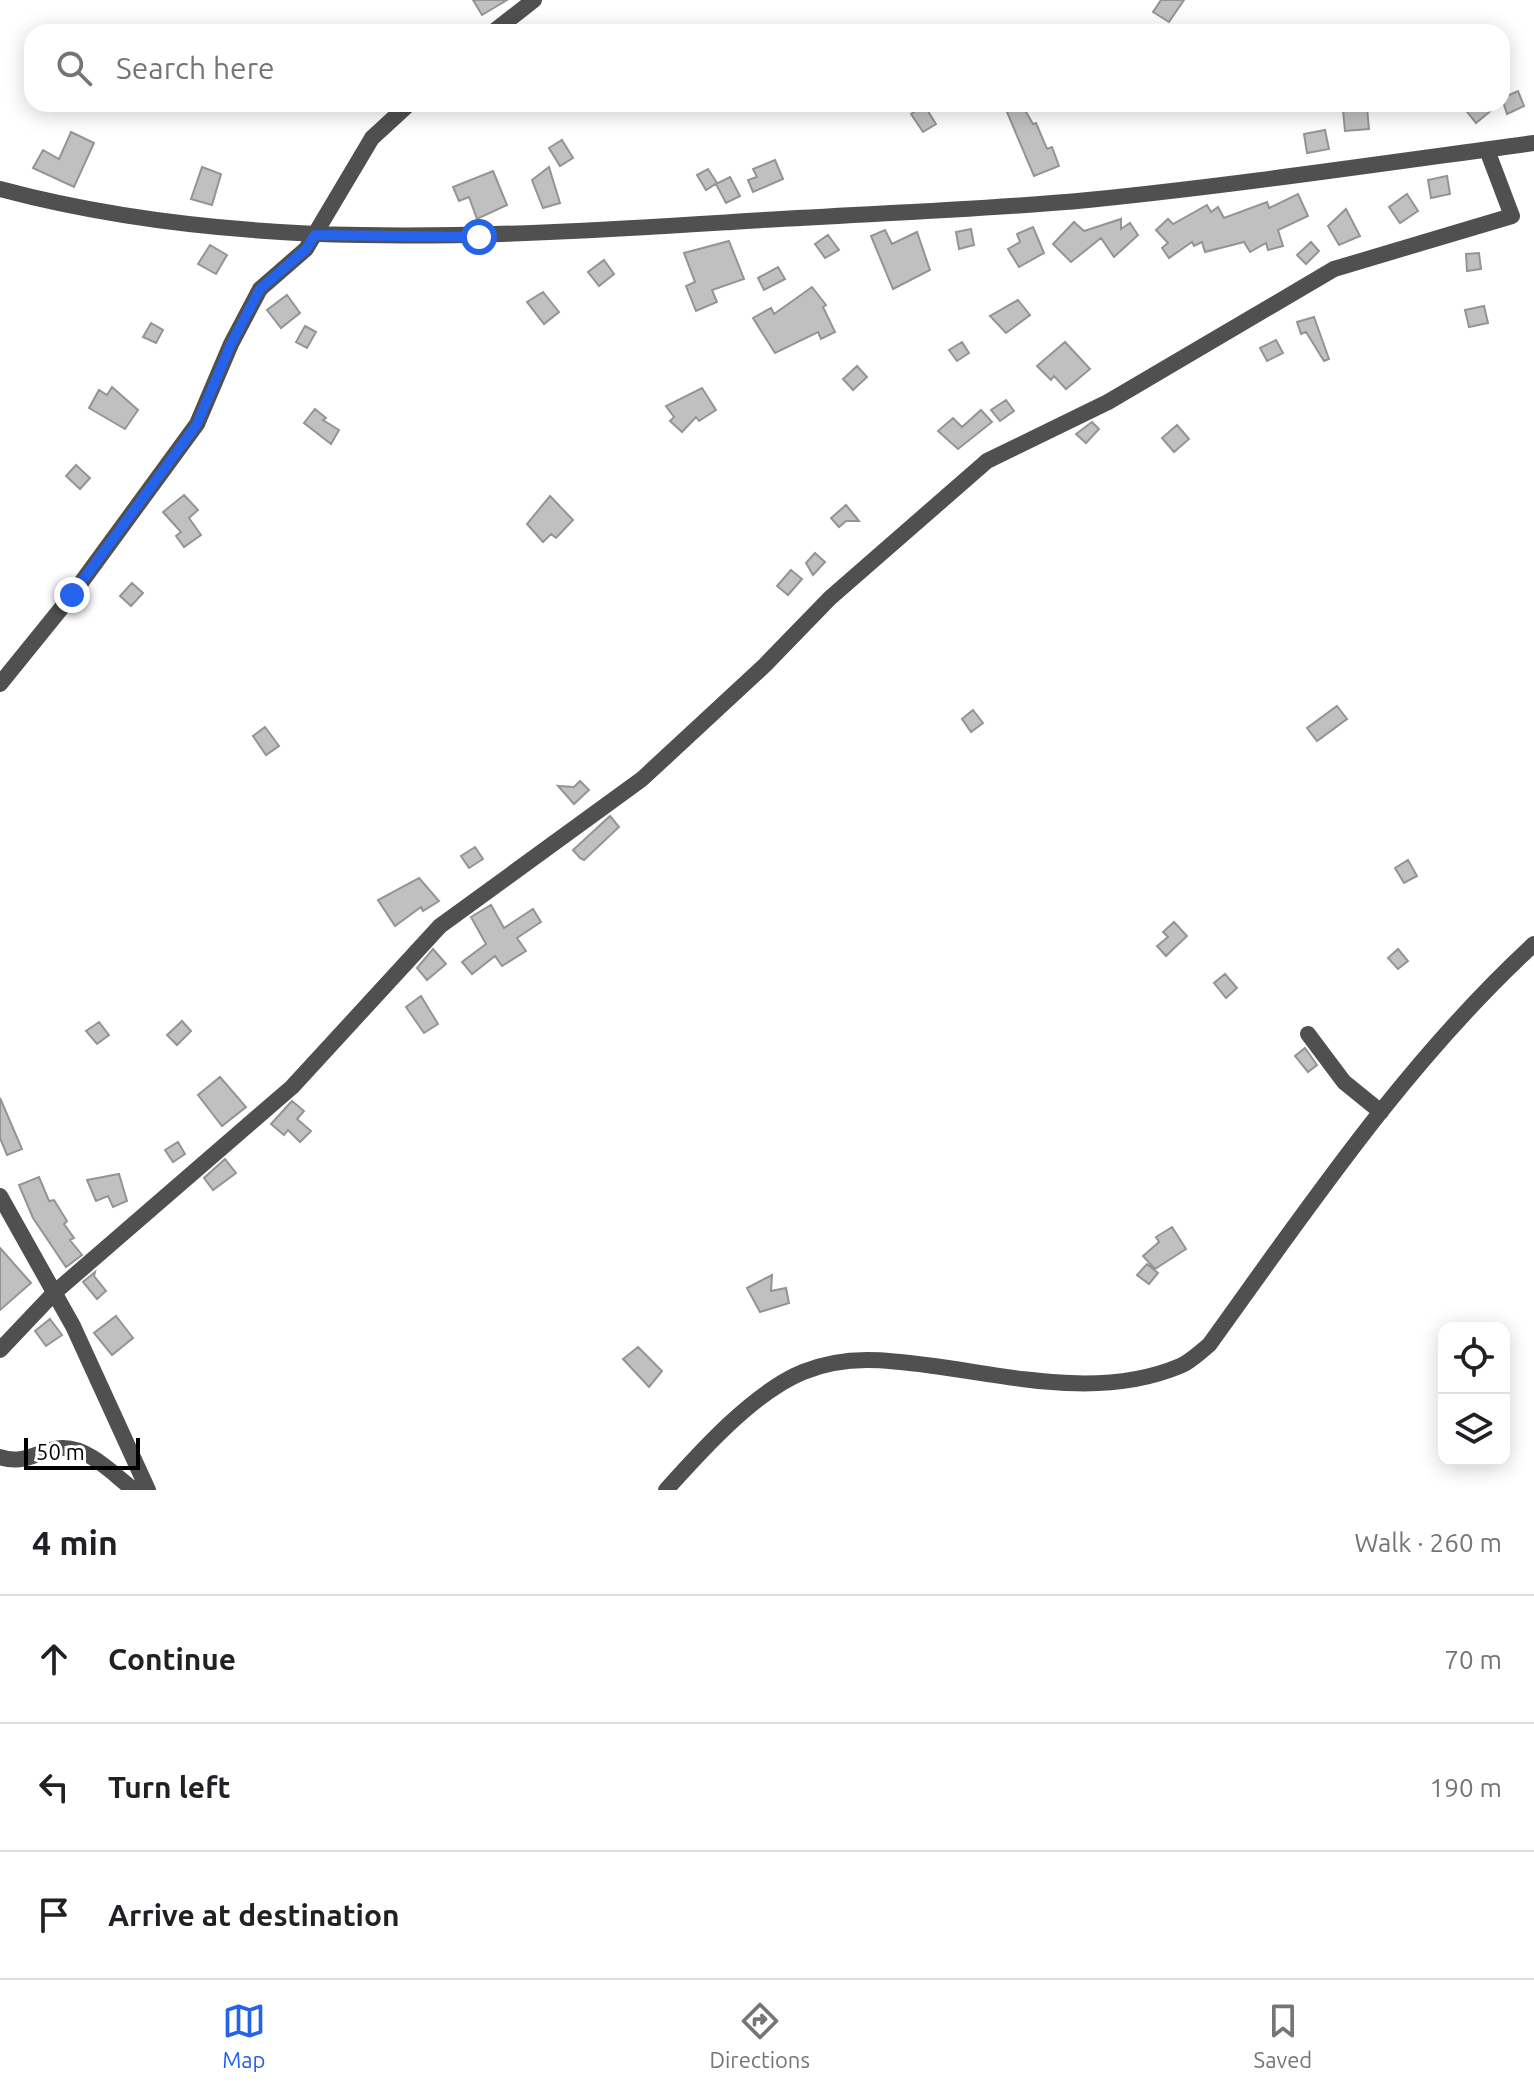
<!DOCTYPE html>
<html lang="en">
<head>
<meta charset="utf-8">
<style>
	body { margin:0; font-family:Ubuntu,sans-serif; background:#f2f2f2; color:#202124 }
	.controls { position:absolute; right:24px; bottom:24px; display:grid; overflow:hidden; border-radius:16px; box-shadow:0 4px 20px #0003 }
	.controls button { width:72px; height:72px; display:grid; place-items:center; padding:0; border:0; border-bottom:2px solid #e0e0e0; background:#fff; color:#202124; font:40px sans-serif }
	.scale { position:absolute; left:24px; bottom:20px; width:116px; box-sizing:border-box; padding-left:8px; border:4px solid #000; border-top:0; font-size:22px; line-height:28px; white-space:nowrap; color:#000; -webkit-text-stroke:6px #fff; paint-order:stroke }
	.stop { position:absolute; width:24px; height:24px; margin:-18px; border:6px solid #2563eb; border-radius:50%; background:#fff }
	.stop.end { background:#2563eb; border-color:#fff; box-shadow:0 2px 8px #0008 }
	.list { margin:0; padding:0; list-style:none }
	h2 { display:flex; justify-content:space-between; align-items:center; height:104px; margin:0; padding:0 32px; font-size:34px }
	h2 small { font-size:26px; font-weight:400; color:#757577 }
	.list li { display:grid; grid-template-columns:52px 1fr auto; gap:24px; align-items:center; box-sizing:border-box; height:128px; padding:0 32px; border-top:2px solid #e0e0e0 }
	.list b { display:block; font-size:30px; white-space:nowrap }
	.list em { font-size:26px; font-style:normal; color:#757577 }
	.icon { flex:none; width:44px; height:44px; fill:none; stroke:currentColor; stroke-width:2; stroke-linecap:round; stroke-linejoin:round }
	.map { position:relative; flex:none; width:1534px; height:1490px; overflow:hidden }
	.search { position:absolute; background:#fff; box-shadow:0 4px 20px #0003; left:24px; right:24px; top:24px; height:88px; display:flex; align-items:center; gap:20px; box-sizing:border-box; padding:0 28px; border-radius:24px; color:#757577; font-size:30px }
	.sheet { height:488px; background:#fff }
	nav { display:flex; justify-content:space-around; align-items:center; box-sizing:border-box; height:112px; border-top:2px solid #e0e0e0; background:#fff; font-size:22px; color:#757577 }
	nav a { display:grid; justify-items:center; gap:4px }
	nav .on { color:#2563eb }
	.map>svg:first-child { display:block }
	.building { fill:#c0c0c0; stroke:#949494; stroke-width:2 }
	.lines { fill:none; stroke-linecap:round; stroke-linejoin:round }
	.minor { stroke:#505050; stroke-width:16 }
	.route { stroke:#2563eb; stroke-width:10 }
</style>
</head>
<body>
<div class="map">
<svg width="1534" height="1490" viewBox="0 0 1534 1490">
	<rect width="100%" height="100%" fill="#fff"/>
	<path class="building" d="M473 0H507L482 15Z
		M1161 0H1184L1169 22 1153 12Z
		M1518 91 1524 106 1507 114 1502 98Z
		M1461 104H1499L1476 123Z
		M924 105 936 124 923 132 911 114Z
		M1022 105 1033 124 1036 123 1047 149 1052 147 1059 166 1034 176 1007 112Z
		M1367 108 1369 129 1345 131 1343 110Z
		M1325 130 1329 149 1307 153 1304 134Z
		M71 132 94 143 74 187 33 168 43 150 59 159Z
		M562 140 573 158 560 166 549 148Z
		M775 160 783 179 753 192 748 180 757 177 753 169Z
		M202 167 221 174 212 205 191 199Z
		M549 167 560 203 543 208 532 180Z
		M708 169 717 183 706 190 697 175Z
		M493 171 507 205 477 219 469 197 459 201 453 187Z
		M1447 176 1450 194 1431 198 1428 180Z
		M730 177 740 196 726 203 716 184Z
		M1298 194 1308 216 1278 230 1283 246 1268 250 1266 243 1250 252 1244 242 1205 252 1202 242 1194 246 1192 242 1169 258 1162 248 1168 243 1156 230 1168 219 1173 224 1207 205 1211 212 1218 207 1224 218 1267 202 1269 208Z
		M1407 194 1418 211 1400 223 1389 207Z
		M1346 209 1360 236 1339 245 1328 226Z
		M1121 219V229L1130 223 1138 235 1114 257 1101 238 1071 262 1053 244 1074 222 1084 231Z
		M1033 227 1044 253 1019 267 1008 249 1020 242 1017 234Z
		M971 229 974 245 959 249 956 232Z
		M885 230 892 244 917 232 930 270 893 289 871 236Z
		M828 235 839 250 825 258 815 244Z
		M729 241 744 279 712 290 717 302 696 311 686 286 695 282 684 253Z
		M1311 242 1319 251 1306 264 1297 255Z
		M210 245 227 255 216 274 198 264Z
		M1479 253 1481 269 1467 271 1466 254Z
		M604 260 614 274 599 286 588 272Z
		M778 267 785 279 764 290 758 278Z
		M812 287 826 305 823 307 835 332 821 339 818 332 775 353 753 318 771 308 774 314Z
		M543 292 559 312 544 324 527 302Z
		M287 295 300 313 281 328 267 310Z
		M1018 300 1030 315 1006 333 990 316Z
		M1484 306 1488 323 1469 327 1465 310Z
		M1314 317 1329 359 1324 361 1306 332 1301 334 1297 322Z
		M151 323 163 330 156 343 143 337Z
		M305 326 316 332 307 348 296 342Z
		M1276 340 1283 353 1267 361 1260 348Z
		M962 342 969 353 957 361 949 350Z
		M1065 342 1090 369 1066 389 1054 376 1051 380 1037 366Z
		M857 366 867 377 853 390 843 379Z
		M112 387 138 410 125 429 89 408 99 390 107 395Z
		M702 388 716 410 699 421 696 417 682 432 670 421 674 417 666 406Z
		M1006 400 1014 411 1000 421 991 410Z
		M315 409 326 418 323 420 339 430 331 444 304 423Z
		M981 410 992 422 958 449 938 431 953 418 962 427Z
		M1092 422 1099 429 1086 443 1076 434Z
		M1177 425 1189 439 1174 452 1162 438Z
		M76 465 90 478 80 489 66 476Z
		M184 495 198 510 189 518 201 535 184 547 176 536 181 532 163 512Z
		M550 496 573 520 556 538 551 534 543 542 527 524Z
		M846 505 859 521H846L839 527 831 518Z
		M815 553 825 562 813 575 806 563Z
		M791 570 802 579 788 595 777 586Z
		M132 583 143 593 131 606 120 596Z
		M1337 706 1347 719 1317 741 1307 728Z
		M973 710 983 723 971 732 962 719Z
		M265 727 279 746 266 755 253 736Z
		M580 781 589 790 574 804 558 786 574 787Z
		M610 816 619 827 584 860 580 858 573 850Z
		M475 847 483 859 469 868 461 856Z
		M1408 860 1417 876 1404 883 1395 868Z
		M419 878 439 901 423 911 421 907 395 926 378 900Z
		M491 905 504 928 533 909 541 922 517 938 526 951 502 966 495 956 472 974 462 962 486 944 471 917Z
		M1174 922 1187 936 1166 956 1157 946 1168 937 1163 932Z
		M433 949 446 964 427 980 417 968Z
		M1398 949 1408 961 1398 969 1388 958Z
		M1225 974 1237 988 1226 998 1214 983Z
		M421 996 438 1024 424 1033 406 1007Z
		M182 1021 191 1031 177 1045 167 1035Z
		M99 1022 109 1035 97 1044 86 1031Z
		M1305 1048 1317 1065 1308 1072 1295 1056Z
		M220 1077 246 1107 222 1126 198 1095Z
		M0 1098 22 1149 7 1155 0 1138Z
		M292 1101 304 1111 297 1119 311 1131 300 1142 288 1130 284 1135 271 1124Z
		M178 1142 185 1154 173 1162 165 1150Z
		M225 1159 236 1173 213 1190 204 1178Z
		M119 1174 127 1201 113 1207 108 1196 96 1201 87 1180Z
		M39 1177 49 1201 54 1200 67 1221 64 1224 74 1238 70 1240 82 1255 66 1267 33 1218 19 1185Z
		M1172 1227 1186 1249 1155 1269 1143 1256 1159 1242 1156 1237Z
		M0 1248 31 1283 0 1310Z
		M1147 1264 1158 1273 1149 1284 1137 1275Z
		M95 1272 94 1276 106 1291 97 1299 83 1282Z
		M772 1275 771 1291 786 1288 789 1303 760 1312 747 1288Z
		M116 1316 133 1338 112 1355 94 1333Z
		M50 1319 62 1335 46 1346 35 1331Z
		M638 1347 662 1371 649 1387 623 1359Z"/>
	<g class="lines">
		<path class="minor" d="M493 32 534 0
			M0 189C239 253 488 237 732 222 850 214 970 211 1088 200 1237 185 1385 163 1534 143
			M0 684 72 595 197 424 231 344 260 289 306 249 372 138 409 104
			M1308 1034 1344 1082 1381 1112
			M0 1196 73 1326 148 1490
			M0 1350 54 1293 292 1087 440 926 642 779 765 665 830 598 987 461 1108 402 1334 269 1512 216 1487 150
			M0 1457C24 1466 40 1449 62 1448 89 1447 114 1475 134 1490
			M666 1490C701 1451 754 1392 803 1372 847 1354 889 1360 934 1366 1014 1377 1102 1399 1180 1366 1190 1362 1200 1352 1209 1345 1310 1205 1407 1061 1534 944"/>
	</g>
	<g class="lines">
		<path class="route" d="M72 595 197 424 231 344 260 289 306 249 315 235 479 237"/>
	</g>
</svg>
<div class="controls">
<button><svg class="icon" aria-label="locate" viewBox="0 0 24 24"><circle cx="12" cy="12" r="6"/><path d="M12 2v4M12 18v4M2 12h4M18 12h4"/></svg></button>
<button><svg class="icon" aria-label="layers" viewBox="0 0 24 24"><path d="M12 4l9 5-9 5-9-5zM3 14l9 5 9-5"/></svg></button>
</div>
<div class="scale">50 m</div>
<div class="stop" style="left:479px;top:237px"></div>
<div class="stop end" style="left:72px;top:595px"></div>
<div class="search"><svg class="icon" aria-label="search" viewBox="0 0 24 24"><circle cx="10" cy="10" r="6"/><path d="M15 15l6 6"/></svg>Search here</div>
</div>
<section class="sheet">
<h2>4 min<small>Walk · 260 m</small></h2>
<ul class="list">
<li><svg class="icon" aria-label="ahead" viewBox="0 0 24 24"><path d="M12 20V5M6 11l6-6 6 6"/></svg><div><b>Continue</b></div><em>70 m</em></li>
<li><svg class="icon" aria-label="left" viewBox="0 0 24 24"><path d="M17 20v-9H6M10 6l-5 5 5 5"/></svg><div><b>Turn left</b></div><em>190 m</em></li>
<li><svg class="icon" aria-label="arrive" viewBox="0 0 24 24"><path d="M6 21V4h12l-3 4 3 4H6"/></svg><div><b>Arrive at destination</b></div></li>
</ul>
</section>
<nav>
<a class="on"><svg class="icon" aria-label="map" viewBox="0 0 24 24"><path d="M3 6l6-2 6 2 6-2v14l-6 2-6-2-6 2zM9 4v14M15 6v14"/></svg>Map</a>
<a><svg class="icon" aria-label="directions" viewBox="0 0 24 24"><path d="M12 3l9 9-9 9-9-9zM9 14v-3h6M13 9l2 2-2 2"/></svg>Directions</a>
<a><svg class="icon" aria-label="saved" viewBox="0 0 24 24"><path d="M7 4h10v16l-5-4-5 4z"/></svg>Saved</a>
</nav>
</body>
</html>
